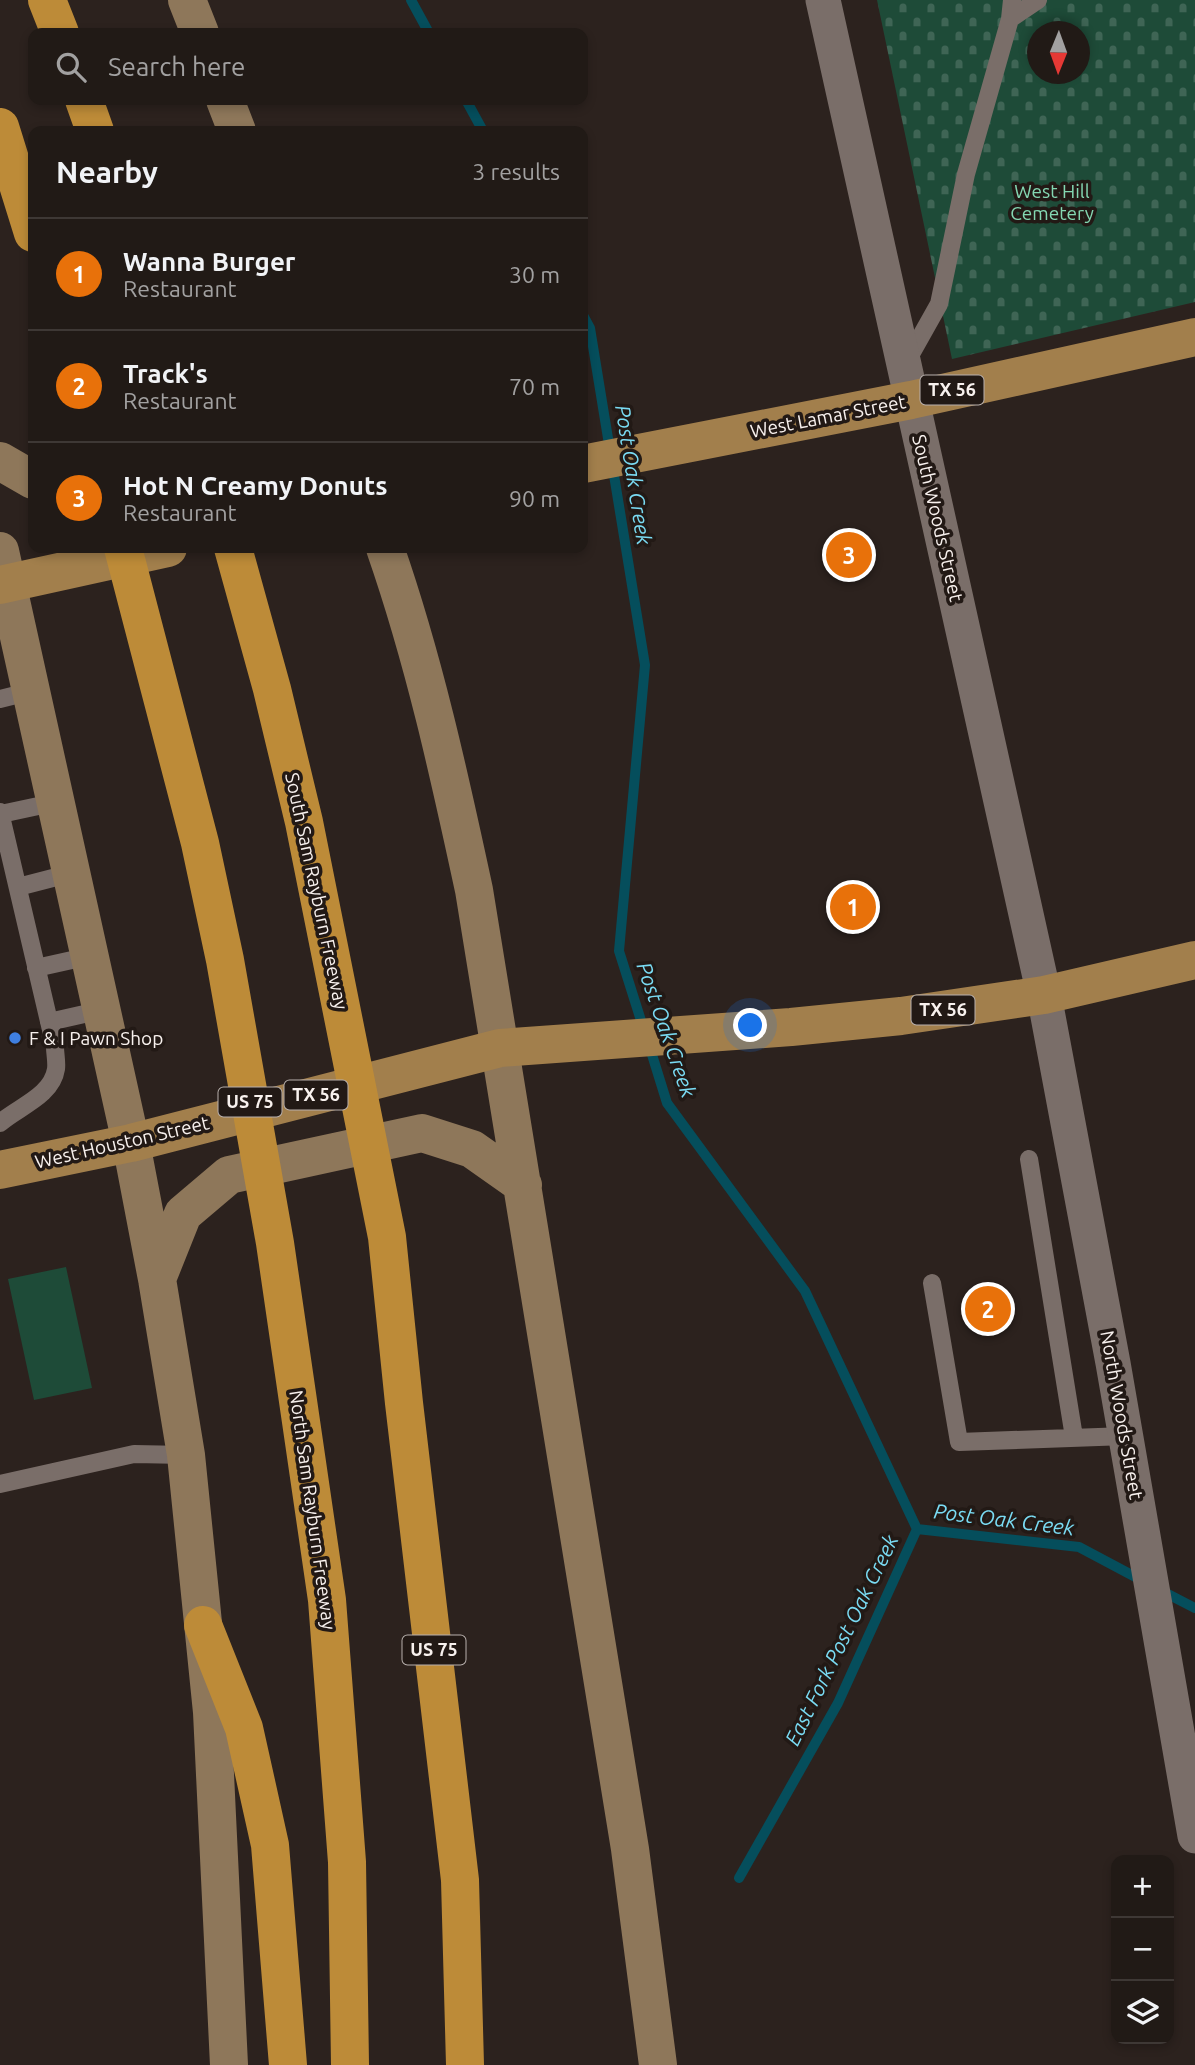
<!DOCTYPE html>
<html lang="en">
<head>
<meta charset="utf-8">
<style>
	body { margin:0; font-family:Ubuntu,sans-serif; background:#29231f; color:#f1f3f6 }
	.controls { position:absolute; right:21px; bottom:21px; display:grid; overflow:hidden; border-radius:14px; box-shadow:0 4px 10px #0003 }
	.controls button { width:63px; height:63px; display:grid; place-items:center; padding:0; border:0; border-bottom:2px solid #3e3835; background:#211a16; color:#f1f3f6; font:35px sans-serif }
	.compass { position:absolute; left:1027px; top:21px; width:63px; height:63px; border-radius:50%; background:#211a16; box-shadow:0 4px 10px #0003; rotate:181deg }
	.you { position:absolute; left:751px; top:1026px; width:24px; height:24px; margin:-18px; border:5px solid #fff; border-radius:50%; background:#1a73e8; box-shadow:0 0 0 10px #1a73e833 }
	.badge { display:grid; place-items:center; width:46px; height:46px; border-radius:50%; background:#b45309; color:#fff; font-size:23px; font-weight:700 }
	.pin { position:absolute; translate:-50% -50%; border:4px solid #fff; box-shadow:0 2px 7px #0006 }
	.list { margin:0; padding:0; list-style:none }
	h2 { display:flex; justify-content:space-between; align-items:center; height:91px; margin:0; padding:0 28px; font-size:30px }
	h2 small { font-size:23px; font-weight:400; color:#a2a1a1 }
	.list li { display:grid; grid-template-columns:46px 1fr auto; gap:21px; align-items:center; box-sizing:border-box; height:112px; padding:0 28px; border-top:2px solid #3e3835 }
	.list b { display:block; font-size:26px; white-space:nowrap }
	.list p { margin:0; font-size:23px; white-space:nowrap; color:#a2a1a1 }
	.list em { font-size:23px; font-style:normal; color:#a2a1a1 }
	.icon { flex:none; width:38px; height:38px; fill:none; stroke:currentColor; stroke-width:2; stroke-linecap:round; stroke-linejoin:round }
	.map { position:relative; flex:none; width:1195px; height:2065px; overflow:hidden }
	.search { position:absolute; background:#211a16; box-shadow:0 4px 10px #0003; left:28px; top:28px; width:560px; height:77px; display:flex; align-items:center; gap:18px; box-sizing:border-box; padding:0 24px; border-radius:14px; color:#a2a1a1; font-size:26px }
	.panel { position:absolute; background:#211a16; box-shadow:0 4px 10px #0003; left:28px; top:126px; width:560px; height:427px; border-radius:14px }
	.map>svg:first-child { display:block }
	.cemetery { fill:url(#cemetery-stones); fill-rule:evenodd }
	.garden { fill:#1e4b38 }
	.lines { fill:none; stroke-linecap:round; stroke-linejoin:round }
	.stream { stroke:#054e5c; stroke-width:10 }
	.service { stroke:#7a6e69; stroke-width:18 }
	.minor { stroke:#7a6e69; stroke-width:35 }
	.secondary { stroke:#8e775a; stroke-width:38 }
	.primary { stroke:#a27f4c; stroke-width:38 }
	.motorway { stroke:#bd8b38; stroke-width:38 }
	.shop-dot { fill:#3f7fe0; stroke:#221915; stroke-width:2.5 }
	.labels { text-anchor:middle; stroke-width:7; stroke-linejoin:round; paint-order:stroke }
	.shield { fill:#221915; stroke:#b8b0ad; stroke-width:2 }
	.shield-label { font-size:18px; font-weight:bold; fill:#f8f1ee }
	.park-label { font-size:19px; fill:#84d7b2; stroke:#221915 }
	.street-label { font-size:19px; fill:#f8f1ee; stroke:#221915 }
	.poi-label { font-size:19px; fill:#f8f1ee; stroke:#221915; text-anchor:start }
	.water-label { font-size:21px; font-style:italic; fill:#7adbf3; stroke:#221915 }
</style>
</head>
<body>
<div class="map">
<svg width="1195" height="2065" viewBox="0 0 1195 2065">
	<defs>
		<pattern id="cemetery-stones" width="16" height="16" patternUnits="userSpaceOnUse" patternTransform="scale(1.75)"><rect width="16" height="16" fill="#1e4b38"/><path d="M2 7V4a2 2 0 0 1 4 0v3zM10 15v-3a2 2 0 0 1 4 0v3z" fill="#3f6555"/></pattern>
	</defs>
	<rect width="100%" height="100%" fill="#2c221e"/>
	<path class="cemetery" d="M877 0H1195V302L952 359ZM1038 32H1080V74H1038Z"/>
	<path class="garden" d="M66 1267 92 1388 34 1400 8 1279Z"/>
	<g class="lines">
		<path class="stream" d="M411 0 429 33
			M466 100 483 131
			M583 315 590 328 645 665 619 951 644 1030
			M649 1045 667 1103 805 1291 917 1529 1079 1547 1143 1581
			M1160 1590 1195 1608
			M739 1878 838 1703 917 1529"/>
		<path class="service" d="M1010 19 1038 0
			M907 361 939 304 966 174 1010 19 1012 0
			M0 699 32 691
			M0 812 55 1047C55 1054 57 1062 56 1069 52 1096 18 1107 0 1123
			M1 814 57 802
			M18 887 72 873
			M36 968 90 956
			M49 1022 102 1010
			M1029 1159 1074 1437
			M932 1283 959 1442 1126 1436
			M0 1484 134 1454 186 1455"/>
		<path class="minor" d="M823 0 1044 995 1113 1363 1195 1836"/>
		<path class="secondary" d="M187 0 200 33
			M225 100 237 131
			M0 461 33 480
			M385 548C424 660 449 774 474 890L630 1849 658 2065
			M0 551 131 1143 157 1279 186 1455 212 1712 229 2065
			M157 1279 183 1214 229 1175 422 1133 472 1149 523 1185"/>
		<path class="primary" d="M583 464 911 400 1195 337
			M0 585 168 548
			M0 1170 131 1143 500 1048 791 1027 901 1016 1044 995 1195 960"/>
		<path class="motorway" d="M47 0 60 33
			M84 100 95 131
			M0 127 33 233
			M123 548 200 843 225 960 275 1243 327 1600 347 1862 350 2065
			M233 548 272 689 304 822 387 1237 404 1403 460 1880 465 2065
			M203 1625 244 1728 270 1845 288 2065"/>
	</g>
	<circle class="shop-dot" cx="15" cy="1038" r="7"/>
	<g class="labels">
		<g class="shield">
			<rect x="920.5" y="375.5" width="63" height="29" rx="5"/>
			<rect x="911.5" y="995.5" width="63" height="29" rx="5"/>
			<rect x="284.5" y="1080.5" width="63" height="29" rx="5"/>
			<rect x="218.5" y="1087.5" width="63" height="29" rx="5"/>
			<rect x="402.5" y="1635.5" width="63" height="29" rx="5"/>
		</g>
		<g class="shield-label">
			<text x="952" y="396">TX 56</text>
			<text x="943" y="1016">TX 56</text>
			<text x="316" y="1101">TX 56</text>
			<text x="250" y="1108">US 75</text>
			<text x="434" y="1656">US 75</text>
		</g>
		<g class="park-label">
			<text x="1052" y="198">West Hill<tspan x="1052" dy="22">Cemetery</tspan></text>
		</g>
		<g class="street-label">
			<text transform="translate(828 416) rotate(-11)" y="7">West Lamar Street</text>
			<text transform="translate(938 518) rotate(77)" y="7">South Woods Street</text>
			<text transform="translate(317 891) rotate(78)" y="7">South Sam Rayburn Freeway</text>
			<text transform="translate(122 1142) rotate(-13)" y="7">West Houston Street</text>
			<text transform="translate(1122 1415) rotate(80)" y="7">North Woods Street</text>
			<text transform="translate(313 1510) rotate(82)" y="7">North Sam Rayburn Freeway</text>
		</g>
		<g class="poi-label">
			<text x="29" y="1045">F &amp; I Pawn Shop</text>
		</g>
		<g class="water-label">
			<text transform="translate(633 475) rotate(81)" y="7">Post Oak Creek</text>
			<text transform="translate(666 1030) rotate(71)" y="7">Post Oak Creek</text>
			<text transform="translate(1004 1520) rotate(7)" y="7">Post Oak Creek</text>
			<text transform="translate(842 1640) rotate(-64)" y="7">East Fork Post Oak Creek</text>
		</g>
	</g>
</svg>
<div class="controls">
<button>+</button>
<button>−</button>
<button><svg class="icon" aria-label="layers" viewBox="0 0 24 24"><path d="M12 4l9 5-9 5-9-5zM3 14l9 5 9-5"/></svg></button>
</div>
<svg class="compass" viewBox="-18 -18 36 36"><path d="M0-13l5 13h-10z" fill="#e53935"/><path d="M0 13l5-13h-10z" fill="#a2a1a1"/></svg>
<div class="you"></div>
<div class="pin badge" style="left:853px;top:907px;background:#e8710a">1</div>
<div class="pin badge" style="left:988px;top:1309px;background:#e8710a">2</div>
<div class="pin badge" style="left:849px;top:555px;background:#e8710a">3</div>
<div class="search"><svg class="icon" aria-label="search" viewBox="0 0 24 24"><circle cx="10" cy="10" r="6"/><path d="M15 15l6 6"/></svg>Search here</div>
<section class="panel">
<h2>Nearby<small>3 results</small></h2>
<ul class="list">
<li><span class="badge" style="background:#e8710a">1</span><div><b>Wanna Burger</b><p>Restaurant</p></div><em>30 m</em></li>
<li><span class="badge" style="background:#e8710a">2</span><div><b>Track's</b><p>Restaurant</p></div><em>70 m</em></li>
<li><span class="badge" style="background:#e8710a">3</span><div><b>Hot N Creamy Donuts</b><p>Restaurant</p></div><em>90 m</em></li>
</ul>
</section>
</div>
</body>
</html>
